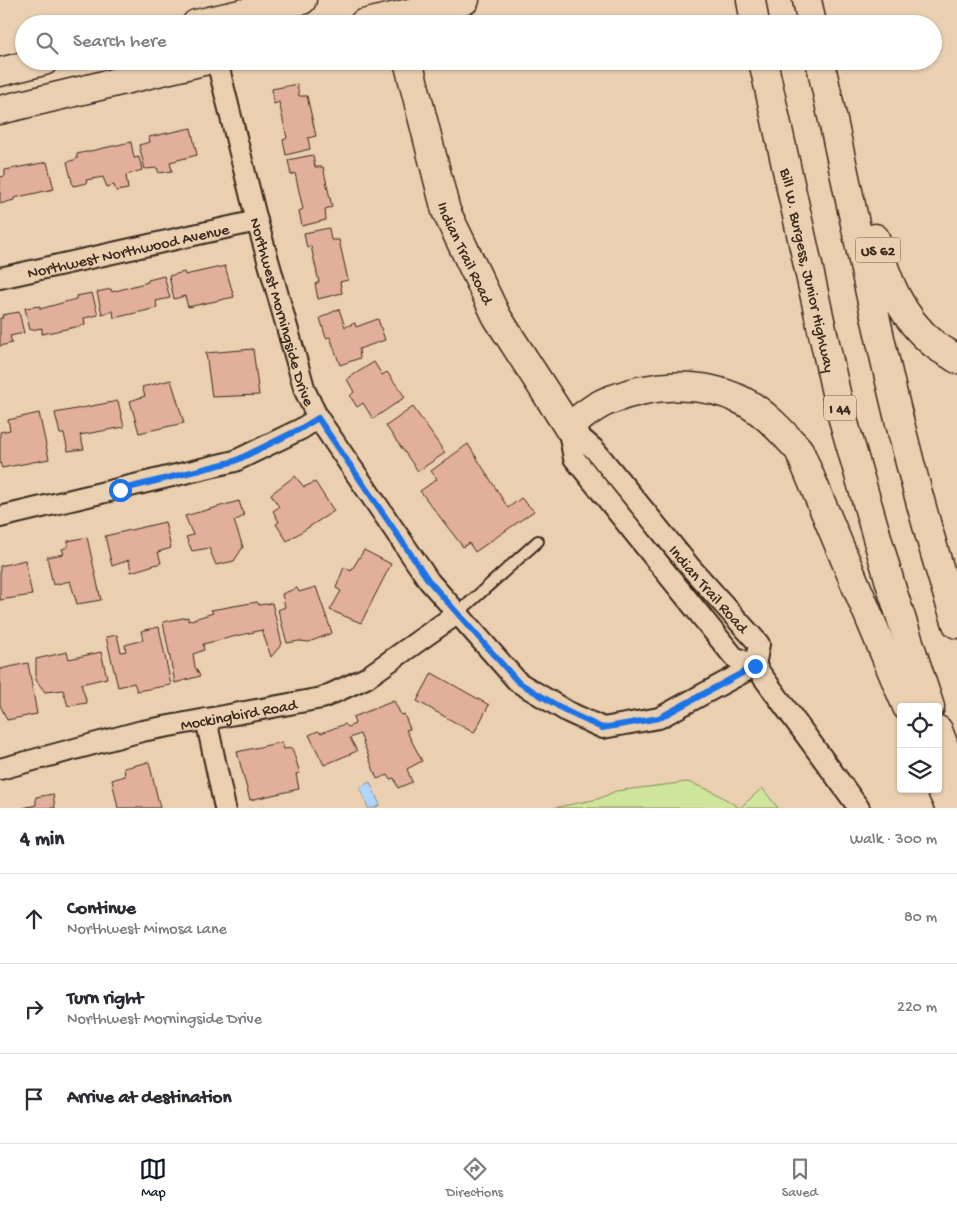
<!DOCTYPE html>
<html lang="en">
<head>
<meta charset="utf-8">
<style>
	body { margin:0; font-family:"Gochi Hand",sans-serif; background:#f2f2f3; color:#2b2b33 }
	.controls { position:absolute; right:15px; bottom:15px; display:grid; overflow:hidden; border-radius:5px; box-shadow:0 1px 4px #0004 }
	.controls button { width:45px; height:45px; display:grid; place-items:center; padding:0; border:0; border-bottom:1px solid #e1e1e2; background:#fff; color:#2b2b33; font:25px sans-serif }
	.stop { position:absolute; width:15px; height:15px; margin:-11px; border:4px solid #1a73e8; border-radius:50%; background:#fff }
	.stop.end { background:#1a73e8; border-color:#fff; box-shadow:0 1px 5px #0008 }
	.list { margin:0; padding:0; list-style:none }
	h2 { display:flex; justify-content:space-between; align-items:center; height:65px; margin:0; padding:0 20px; font-size:21px }
	h2 small { font-size:16px; font-weight:400; color:#7c7c81 }
	.list li { display:grid; grid-template-columns:32px 1fr auto; gap:15px; align-items:center; box-sizing:border-box; height:90px; padding:0 20px; border-top:1px solid #e1e1e2 }
	.list b { display:block; font-size:19px; white-space:nowrap }
	.list p { margin:0; font-size:16px; white-space:nowrap; color:#7c7c81 }
	.list em { font-size:16px; font-style:normal; color:#7c7c81 }
	.icon { flex:none; width:28px; height:28px; fill:none; stroke:currentColor; stroke-width:2; stroke-linecap:round; stroke-linejoin:round }
	.map { position:relative; flex:none; width:957px; height:808px; overflow:hidden }
	.search { position:absolute; background:#fff; box-shadow:0 1px 4px #0004; left:15px; right:15px; top:15px; height:55px; display:flex; align-items:center; gap:12px; box-sizing:border-box; padding:0 18px; border-radius:28px; color:#7c7c81; font-size:19px }
	.sheet { height:335px; background:#fff }
	nav { display:flex; justify-content:space-around; align-items:center; box-sizing:border-box; height:70px; border-top:1px solid #e1e1e2; background:#fff; font-size:14px; color:#7c7c81 }
	nav a { display:grid; justify-items:center; gap:2px }
	nav .on { color:#111827 }
	.map>svg:first-child { display:block }
	.green { fill:#cde69c; stroke:#84885d }
	.water { fill:#afd5f8; stroke:#8191a1 }
	.building { fill:#e2af9a; stroke:#3b2a1e }
	.lines { fill:none; stroke-linecap:round; stroke-linejoin:round }
	.lane-casing { stroke:#3b2a1e; stroke-width:14 }
	.street-casing { stroke:#3b2a1e; stroke-width:24 }
	.secondary-casing { stroke:#3b2a1e; stroke-width:31 }
	.highway-casing { stroke:#3b2a1e; stroke-width:31 }
	.lane { stroke:#eacfb1; stroke-width:10 }
	.street { stroke:#eacfb1; stroke-width:20 }
	.secondary { stroke:#eacfb1; stroke-width:28 }
	.highway { stroke:#eacfb1; stroke-width:28 }
	.route { stroke:#1a73e8; stroke-width:6 }
	.labels { text-anchor:middle; stroke-width:4.5; stroke-linejoin:round; paint-order:stroke }
	.shield { fill:#eacfb1; stroke:#705c4a; stroke-width:1 }
	.shield-label { font-size:15px; font-weight:bold; fill:#3b2a1e }
	.street-label { font-size:16px; fill:#3b2a1e; stroke:#eacfb1 }
</style>
</head>
<body>
<div class="map">
<svg width="957" height="808" viewBox="0 0 957 808">
	<rect width="100%" height="100%" fill="#eacfb1"/>
	<filter id="ink" filterUnits="userSpaceOnUse"><feTurbulence type="fractalNoise" baseFrequency=".02" numOctaves="2"/><feDisplacementMap in="SourceGraphic" scale="10" xChannelSelector="R" yChannelSelector="G"/><feConvolveMatrix kernelMatrix="1 2 1 2 8 2 1 2 1" color-interpolation-filters="sRGB"/></filter>
	<g filter="url(#ink)">
		<path class="green" d="M688 782 712 791 740 808 762 788 778 808H553L598 799 616 791Z"/>
		<path class="water" d="M370 782 380 805 374 808H368L360 787Z"/>
		<path class="building" d="M297 84 299 96H307L316 136 308 138 310 149 286 155 283 140 287 138 279 102 274 104 272 89Z
			M191 128 197 155 170 162 172 171 159 173 157 168 145 169 139 145 150 142 149 137Z
			M131 142 134 158 139 157 142 170 126 175 128 189 116 191 114 185 107 187 103 177 86 180 87 183 73 186 67 162 77 159V154Z
			M313 155 315 167H323L332 207 325 209 326 220 302 226 299 211 303 209 295 173 291 175 288 160Z
			M47 162 54 189 14 198V200L0 204V177L5 176V170Z
			M329 228 331 240H339L348 280 340 282 342 293 318 299 315 284 319 282 311 246 307 248 304 233Z
			M225 266 234 297 188 307 185 296 174 299 169 276 184 272 185 275Z
			M164 276 170 298 156 301 157 308 114 318 113 311 102 314 97 292 111 289 112 292 148 282V280Z
			M92 293 98 315 84 318 85 325 42 334V328L30 330 25 308 40 306V309L76 299V296Z
			M339 309 345 327 355 323 356 327 378 319 385 340 359 349 360 358 340 365 330 337 326 338 320 318Z
			M19 312 24 333 10 336 12 343 0 346V318H3L2 315Z
			M253 349 259 395 212 397 206 353Z
			M374 362 382 375 387 372 405 397 373 419 363 403 357 407 350 396 354 392 347 379Z
			M171 380 184 423 139 433 130 401 145 396 142 387Z
			M118 401 124 427 80 435 84 449 68 451 64 434H60L55 413Z
			M413 407 445 453 418 471 386 426Z
			M39 413 49 459 2 468 0 462V432L10 430 8 420Z
			M468 444 508 508 521 498 534 511 475 552 469 543 463 547 420 491 437 479 431 471Z
			M295 476 304 487 315 482 334 511 287 541 276 524 279 522 273 511 279 507 271 494Z
			M239 501 244 516 234 521 243 547 234 561 216 565 209 548 192 551 186 537 193 535 185 516Z
			M165 522 171 548 158 552 161 563 131 572 129 560 112 566 105 536Z
			M87 537 101 600 77 604 70 581 53 585 47 557 64 554 62 549 68 547V541Z
			M364 550 391 564 361 623 330 610 341 591 336 588 344 567 351 571Z
			M25 560 32 595 0 600V566Z
			M316 587 332 633 309 642 299 641 287 643 278 610 285 607 282 594 297 588 299 592Z
			M257 602 259 605 272 603 282 644 271 657 262 630 203 644 204 650 193 654 195 667 200 676 175 683 163 622 188 617V621L213 613 211 610Z
			M159 627 171 685 137 691 134 683 118 687 106 637 117 635 121 652 126 651 125 645 143 640 141 631Z
			M67 652 69 659 101 652 107 678 81 684 87 703 68 706 63 690 45 692 36 680V659Z
			M28 663 37 714 7 720 0 705V669Z
			M432 673 489 705 474 733 417 701Z
			M394 701 401 715 404 714 410 729 406 730 422 761 407 769 412 782 398 788 394 778 390 779 388 775 377 779 360 734 350 738 357 751 324 765 309 735 318 731 321 733 345 724 348 727 355 724 353 717Z
			M282 742 284 749 292 748 300 773 296 774 299 789 250 800 237 752Z
			M149 762 160 808H118L112 780 125 776 124 768Z
			M53 794 55 808H23L36 805V797Z"/>
		<g class="lines">
			<g class="lane-casing">
				<path id="lane" d="M458 613 538 541"/>
			</g>
			<g class="street-casing">
				<g id="street">
					<path id="s1" d="M217 61 257 221 305 391 318 418 429 581 518 682 568 712 603 728 659 718 755 666"/>
					<path id="s2" d="M0 278 257 221"/>
					<path d="M568 427 574 458 734 657 755 666 859 808"/>
					<path id="s3" d="M568 427 595 450 691 568 759 644 755 666"/>
					<path d="M0 517 235 461 301 429 318 418"/>
					<path d="M206 719 225 808"/>
					<path id="s4" d="M0 769 142 731 322 698 366 678 458 613"/>
				</g>
			</g>
			<g class="secondary-casing">
				<g id="secondary">
					<path id="s5" d="M408 61 446 211 497 317 568 427"/>
				</g>
			</g>
			<g class="highway-casing">
				<g id="highway">
					<path d="M751 0 755 24"/>
					<path d="M807 0 812 24"/>
					<path d="M196 24 302 0"/>
					<path d="M363 24 465 0"/>
					<path id="s6" d="M763 61 838 402 893 593 930 707"/>
					<path d="M820 61C862 250 896 440 957 624"/>
					<path d="M0 72 44 61"/>
					<path d="M0 110 204 61"/>
					<path d="M875 238C886 278 901 318 934 344 941 350 950 354 957 359"/>
					<path d="M568 427C581 418 595 405 610 400 651 384 700 380 741 400 764 411 782 432 799 450L907 707"/>
					<path d="M938 730 957 781"/>
					<path d="M938 782 950 808"/>
				</g>
			</g>
			<use href="#lane" class="lane"/>
			<use href="#street" class="street"/>
			<use href="#secondary" class="secondary"/>
			<use href="#highway" class="highway"/>
		</g>
	</g>
	<g class="lines" filter="url(#ink)">
		<path class="route" d="M120 490 235 461 300 429 318 418 429 581 518 682 568 712 602 728 659 718 755 666"/>
	</g>
	<g class="labels">
		<g class="shield">
			<rect x="855.5" y="237.5" width="45" height="25" rx="4"/>
			<rect x="824" y="395.5" width="32" height="25" rx="4"/>
		</g>
		<g class="shield-label">
			<text x="878" y="255">US 62</text>
			<text x="840" y="413">I 44</text>
		</g>
		<g class="street-label">
			<text dy="6" stroke="none"><textPath href="#s2" startOffset="131">Northwest Northwood Avenue</textPath></text>
			<text dy="6" stroke="none"><textPath href="#s5" startOffset="201">Indian Trail Road</textPath></text>
			<text dy="6" stroke="none"><textPath href="#s6" startOffset="214">Bill W. Burgess, Junior Highway</textPath></text>
			<text dy="6" stroke="none"><textPath href="#s1" startOffset="259">Northwest Morningside Drive</textPath></text>
			<text dy="6" stroke="none"><textPath href="#s3" startOffset="215">Indian Trail Road</textPath></text>
			<text dy="6" stroke="none"><textPath href="#s4" startOffset="245">Mockingbird Road</textPath></text>
		</g>
	</g>
</svg>
<div class="controls">
<button><svg class="icon" aria-label="locate" viewBox="0 0 24 24"><circle cx="12" cy="12" r="6"/><path d="M12 2v4M12 18v4M2 12h4M18 12h4"/></svg></button>
<button><svg class="icon" aria-label="layers" viewBox="0 0 24 24"><path d="M12 4l9 5-9 5-9-5zM3 14l9 5 9-5"/></svg></button>
</div>
<div class="stop" style="left:120px;top:490px"></div>
<div class="stop end" style="left:755px;top:666px"></div>
<div class="search"><svg class="icon" aria-label="search" viewBox="0 0 24 24"><circle cx="10" cy="10" r="6"/><path d="M15 15l6 6"/></svg>Search here</div>
</div>
<section class="sheet">
<h2>4 min<small>Walk · 300 m</small></h2>
<ul class="list">
<li><svg class="icon" aria-label="ahead" viewBox="0 0 24 24"><path d="M12 20V5M6 11l6-6 6 6"/></svg><div><b>Continue</b><p>Northwest Mimosa Lane</p></div><em>80 m</em></li>
<li><svg class="icon" aria-label="right" viewBox="0 0 24 24"><path d="M7 20v-9h11M14 6l5 5-5 5"/></svg><div><b>Turn right</b><p>Northwest Morningside Drive</p></div><em>220 m</em></li>
<li><svg class="icon" aria-label="arrive" viewBox="0 0 24 24"><path d="M6 21V4h12l-3 4 3 4H6"/></svg><div><b>Arrive at destination</b></div></li>
</ul>
</section>
<nav>
<a class="on"><svg class="icon" aria-label="map" viewBox="0 0 24 24"><path d="M3 6l6-2 6 2 6-2v14l-6 2-6-2-6 2zM9 4v14M15 6v14"/></svg>Map</a>
<a><svg class="icon" aria-label="directions" viewBox="0 0 24 24"><path d="M12 3l9 9-9 9-9-9zM9 14v-3h6M13 9l2 2-2 2"/></svg>Directions</a>
<a><svg class="icon" aria-label="saved" viewBox="0 0 24 24"><path d="M7 4h10v16l-5-4-5 4z"/></svg>Saved</a>
</nav>
</body>
</html>
